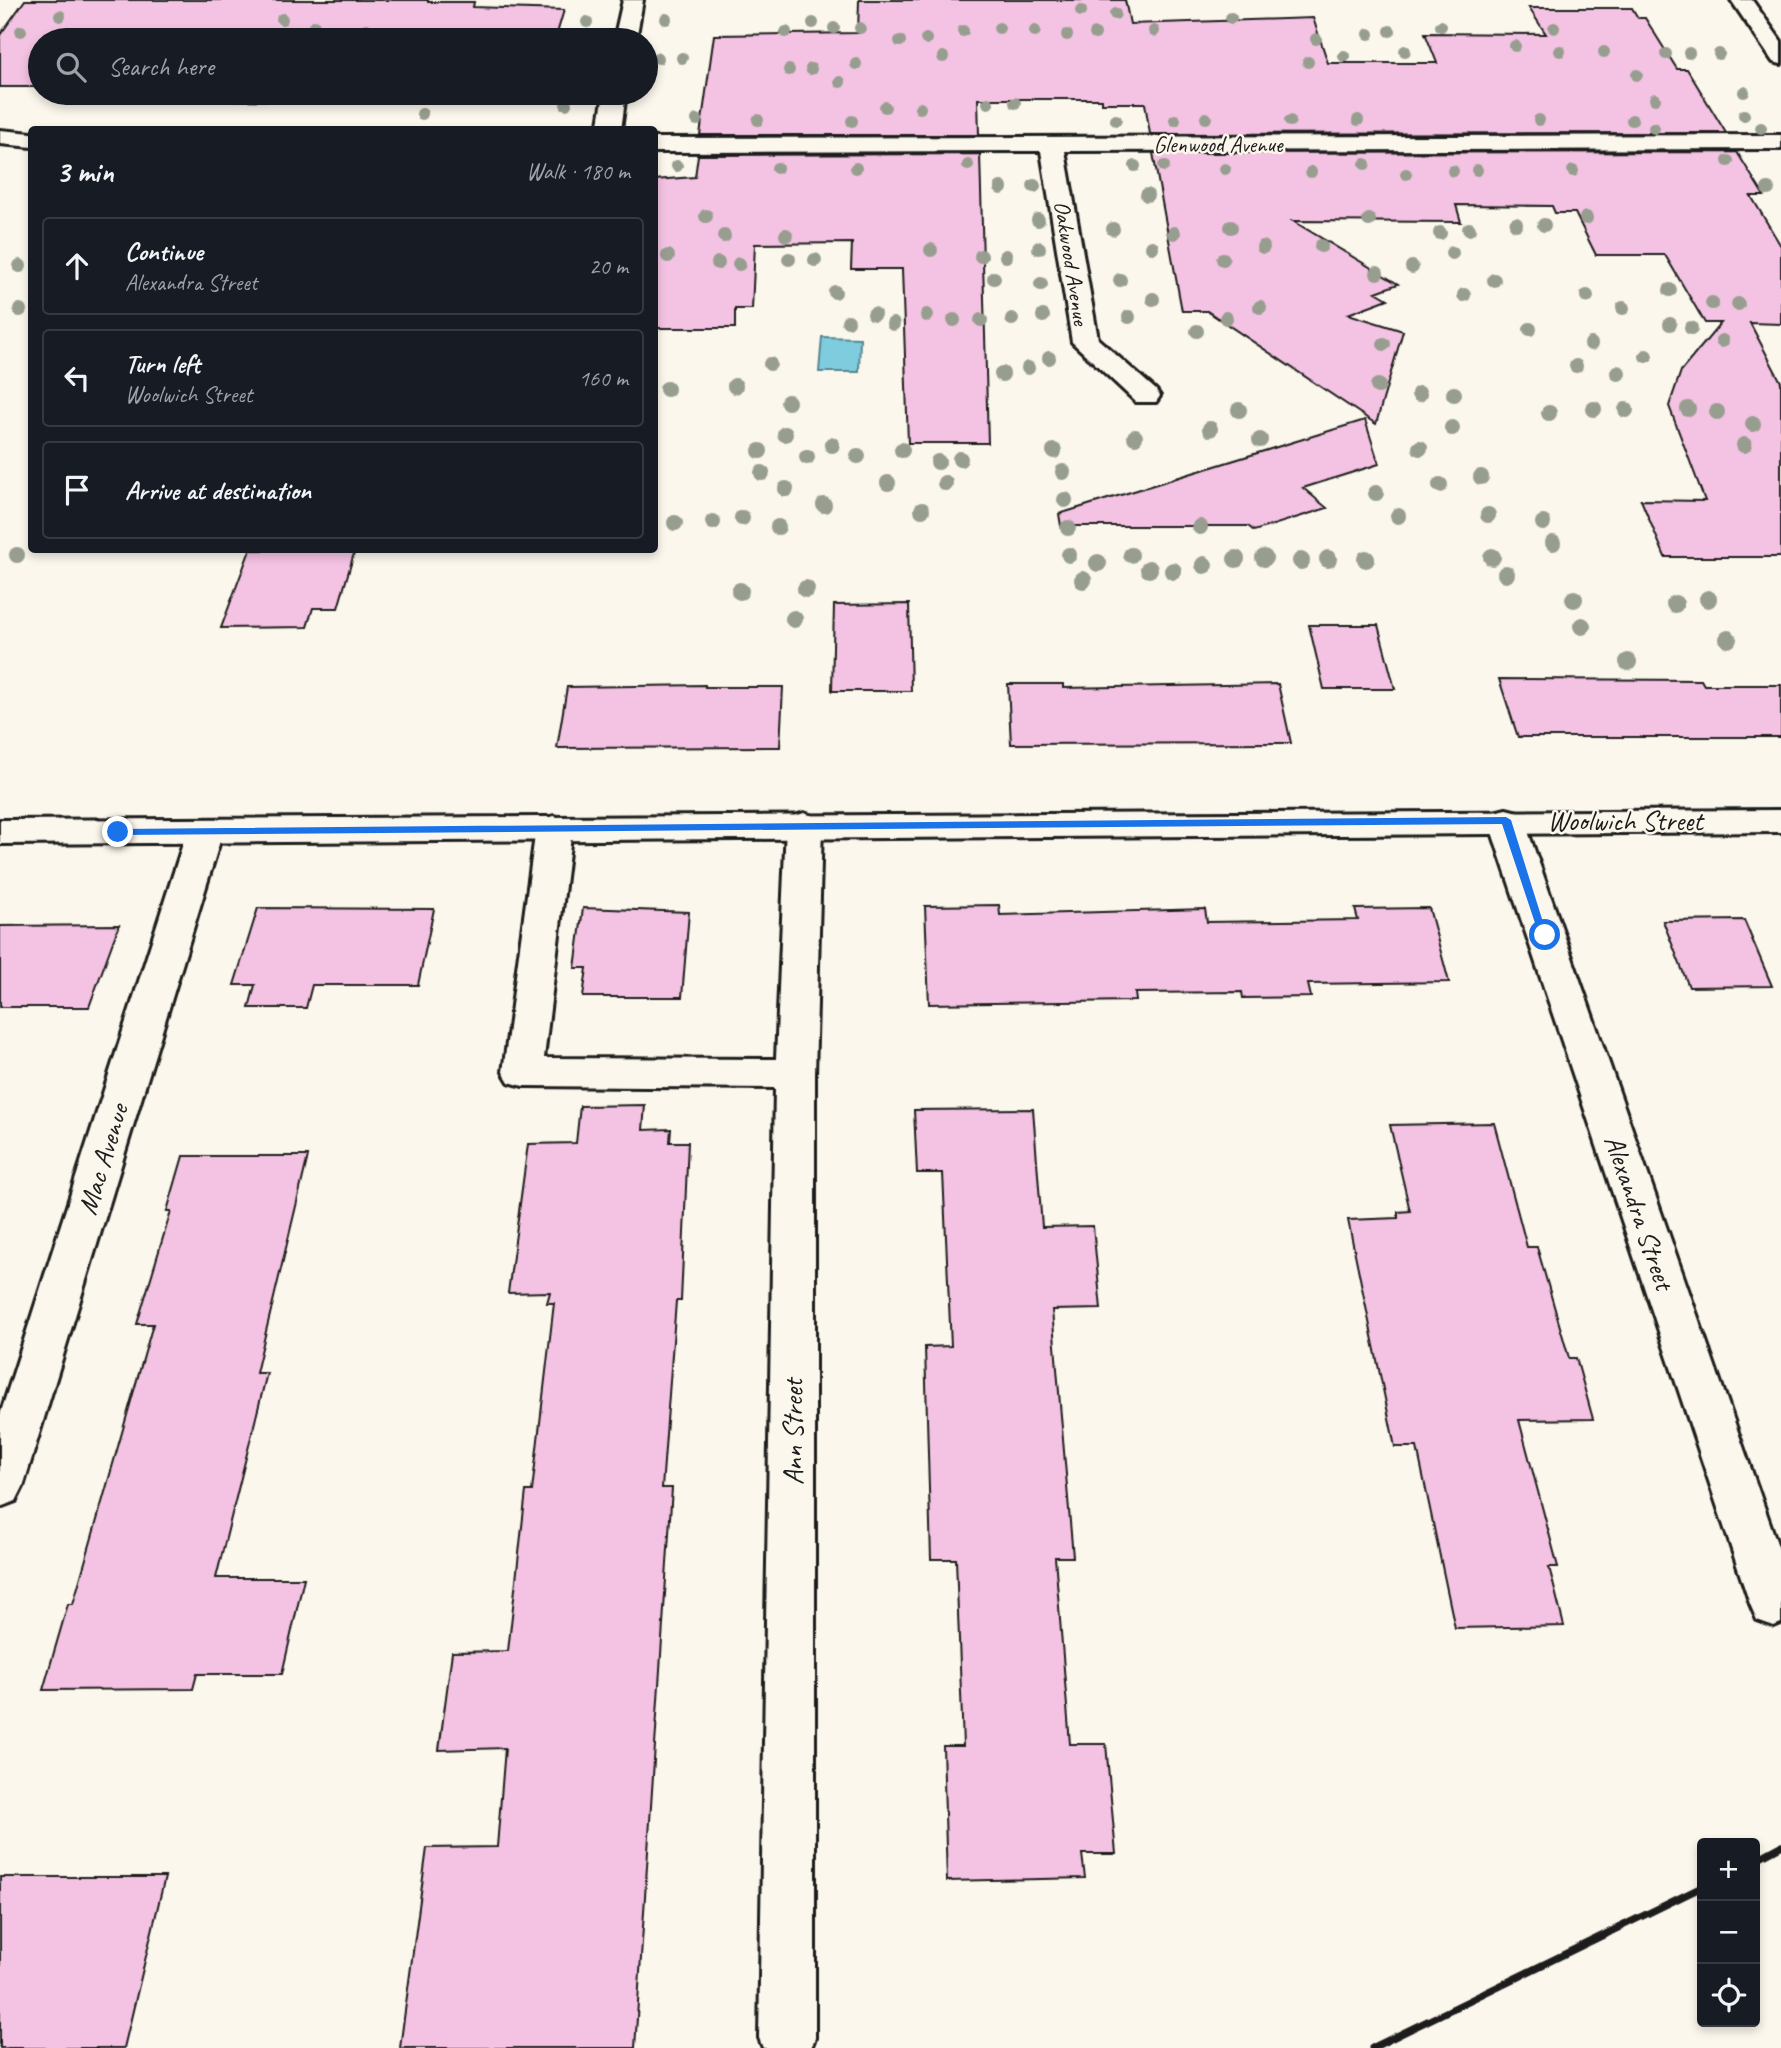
<!DOCTYPE html>
<html lang="en">
<head>
<meta charset="utf-8">
<style>
	body { margin:0; font-family:Caveat,sans-serif; background:#20242c; color:#f1f3f6 }
	.controls { position:absolute; right:21px; bottom:21px; display:grid; overflow:hidden; border-radius:7px; box-shadow:0 4px 10px #0003 }
	.controls button { width:63px; height:63px; display:grid; place-items:center; padding:0; border:0; border-bottom:2px solid #363941; background:#171b24; color:#f1f3f6; font:35px sans-serif }
	.stop { position:absolute; width:21px; height:21px; margin:-16px; border:5px solid #1a73e8; border-radius:50%; background:#fff }
	.stop.end { background:#1a73e8; border-color:#fff; box-shadow:0 2px 7px #0008 }
	.list { margin:0; padding:0; list-style:none }
	h2 { display:flex; justify-content:space-between; align-items:center; height:91px; margin:0; padding:0 28px; font-size:30px }
	h2 small { font-size:23px; font-weight:400; color:#9ea1a6 }
	.list li { display:grid; grid-template-columns:46px 1fr auto; gap:21px; align-items:center; box-sizing:border-box; height:98px; margin:0 14px 14px; padding:0 14px; border:2px solid #363941; border-radius:7px }
	.list b { display:block; font-size:26px; white-space:nowrap }
	.list p { margin:0; font-size:23px; white-space:nowrap; color:#9ea1a6 }
	.list em { font-size:23px; font-style:normal; color:#9ea1a6 }
	.icon { flex:none; width:38px; height:38px; fill:none; stroke:currentColor; stroke-width:2; stroke-linecap:round; stroke-linejoin:round }
	.map { position:relative; flex:none; width:1781px; height:2048px; overflow:hidden }
	.search { position:absolute; background:#171b24; box-shadow:0 4px 10px #0003; left:28px; top:28px; width:630px; height:77px; display:flex; align-items:center; gap:18px; box-sizing:border-box; padding:0 24px; border-radius:38px; color:#9ea1a6; font-size:26px }
	.panel { position:absolute; background:#171b24; box-shadow:0 4px 10px #0003; left:28px; top:126px; width:630px; height:427px; border-radius:7px }
	.map>svg:first-child { display:block }
	.water { fill:#7fccdf; stroke:#578691; stroke-width:2 }
	.building { fill:#f4c3e3; stroke:#1c1c1c; stroke-width:2 }
	.lines { fill:none; stroke-linecap:round; stroke-linejoin:round }
	.minor-casing { stroke:#1c1c1c; stroke-width:6 }
	.major-casing { stroke:#1c1c1c; stroke-width:6 }
	.minor { fill:#fbf7ec; fill-rule:evenodd }
	.major { fill:#fbf7ec; fill-rule:evenodd }
	.rail { stroke:#1c1c1c; stroke-width:7 }
	.tree { fill:#979e8f }
	.route { fill:#1a73e8 }
	.labels { text-anchor:middle; stroke-width:5; stroke-linejoin:round; paint-order:stroke }
	.far-street-label { font-size:23px; fill:#1c1c1c; stroke:#fbf7ec }
	.street-label { font-size:28px; fill:#1c1c1c; stroke:#fbf7ec }
</style>
</head>
<body>
<div class="map">
<svg width="1781" height="2048" viewBox="0 0 1781 2048">
	<rect width="100%" height="100%" fill="#fbf7ec"/>
	<filter id="ink" filterUnits="userSpaceOnUse"><feTurbulence type="fractalNoise" baseFrequency=".0143" numOctaves="2"/><feDisplacementMap in="SourceGraphic" scale="14" xChannelSelector="R" yChannelSelector="G"/><feConvolveMatrix kernelMatrix="1 2 1 2 8 2 1 2 1" color-interpolation-filters="sRGB"/></filter>
	<g filter="url(#ink)">
		<path class="water" d="M822 337 860 338 859 372H819Z"/>
		<path class="building" d="M25 0H428V2H474L473 7 564 10 555 40H40V87H0V35Z
			M859 0H1125L1130 24 1313 18 1328 63H1437L1425 33 1546 34 1529 8H1632L1638 18H1645L1677 69H1687L1726 133 1150 134 1145 103H1102V99H978L979 135H700L714 35 858 33Z
			M110 93H540L538 101 106 100Z
			M1737 152 1764 196H1751L1781 246V324L1750 323 1781 382V557H1665L1641 500 1705 501 1669 406 1681 371 1721 323H1705L1665 255H1596L1575 213H1555L1552 206 1456 205 1461 222 1293 221 1398 284 1376 292 1388 299 1348 314 1403 331 1376 424 1207 311H1182L1153 153Z
			M980 154 988 443H908L902 269H851L852 243 755 244 752 309H735V328H654V180L695 177 698 155Z
			M1365 420 1379 464 1303 488 1327 508 1254 531 1248 526H1061L1059 514Z
			M250 550H355L338 608H313L307 627 221 628Z
			M909 604 911 691H832L834 605Z
			M1309 625H1378L1395 689H1324Z
			M1499 679 1701 680 1704 685H1781V737H1518Z
			M1008 684H1063V688L1278 684 1291 743 1011 744Z
			M705 685V687H783L780 747 557 748 567 687Z
			M999 905 1000 915 1205 909 1207 922 1358 920 1355 909 1429 908 1449 982 1308 984 1311 997 1243 998 1242 992 1135 993 1136 1001 929 1004 925 906Z
			M258 908 434 909 418 985H312L306 1008H249L255 985H234Z
			M583 908 689 912 682 997H583L587 968H575Z
			M1744 920 1772 986 1689 987 1663 921Z
			M119 925 89 1007H0V926Z
			M645 1105 643 1130 671 1129 670 1142H688L681 1301H676L662 1488H672L635 2048H400L427 1848 497 1847 505 1748 439 1750 452 1652 508 1651 526 1491H532L554 1303H547L550 1292 508 1293 528 1144 576 1143 580 1106Z
			M1033 1109 1042 1227 1093 1226 1101 1309 1052 1310 1073 1557H1055L1070 1744H1106L1116 1854H1082L1085 1878 947 1881 943 1746H963L956 1559H931L925 1347 951 1346 943 1173H917L914 1110Z
			M1494 1123 1527 1247H1537L1569 1358H1576L1593 1419 1519 1420 1558 1567H1549L1564 1626 1455 1628 1417 1447H1395L1348 1220 1398 1218V1212L1410 1211 1390 1125Z
			M183 1156H308L256 1373H267L216 1578H304L282 1674H197L193 1689 43 1690 68 1604H73L153 1324H137L171 1211H167Z
			M0 1877H165L124 2048H0Z"/>
		<g class="lines">
			<g class="minor-casing">
				<path id="minor" d="M623 0H643L636 40H614Z
					M604 93H626L621 130H598Z
					M0 130 32 133V147L0 144Z
					M1781 135V149L1065 151 1098 339 1156 390 1160 396 1156 402H1136L1072 342 1041 151 654 152V138Z
					M1506 809 1518 812 1524 820 1781 1555V1623L1774 1626 1757 1620 1750 1604 1488 820 1494 812Z
					M804 813 816 817 822 825 815 1074V2038L811 2048H763L759 2038 775 1088 523 1086 509 1082 503 1072 536 828 542 820 554 816 566 820 572 828 544 1058 776 1059 786 825 792 817Z
					M205 819 217 823 223 831 23 1487 16 1501 0 1507V1415L187 831 193 823Z"/>
			</g>
			<g class="major-casing">
				<path id="major" d="M1731 0H1752L1781 41V64L1773 62Z
					M1781 810V832L0 844V820Z"/>
			</g>
			<use href="#minor" class="minor"/>
			<use href="#major" class="major"/>
			<path class="rail" d="M1755 1860 1781 1846
				M1372 2048 1702 1887"/>
		</g>
		<g class="tree">
			<circle cx="1081" cy="11" r="6"/>
			<circle cx="1115" cy="14" r="6"/>
			<circle cx="60" cy="16" r="6"/>
			<circle cx="1231" cy="18" r="6"/>
			<circle cx="282" cy="19" r="6"/>
			<circle cx="666" cy="19" r="6"/>
			<circle cx="587" cy="22" r="6"/>
			<circle cx="813" cy="23" r="6"/>
			<circle cx="314" cy="26" r="6"/>
			<circle cx="1441" cy="26" r="6"/>
			<circle cx="834" cy="28" r="6"/>
			<circle cx="860" cy="28" r="6"/>
			<circle cx="999" cy="28" r="6"/>
			<circle cx="1554" cy="28" r="6"/>
			<circle cx="366" cy="29" r="6"/>
			<circle cx="21" cy="31" r="6"/>
			<circle cx="963" cy="31" r="6"/>
			<circle cx="1035" cy="31" r="6"/>
			<circle cx="1154" cy="31" r="6"/>
			<circle cx="1390" cy="31" r="6"/>
			<circle cx="786" cy="32" r="6"/>
			<circle cx="1095" cy="34" r="6"/>
			<circle cx="1369" cy="34" r="6"/>
			<circle cx="1067" cy="35" r="6"/>
			<circle cx="926" cy="39" r="6"/>
			<circle cx="1316" cy="39" r="6"/>
			<circle cx="900" cy="41" r="6"/>
			<circle cx="1515" cy="46" r="6"/>
			<circle cx="1405" cy="51" r="6"/>
			<circle cx="1560" cy="51" r="6"/>
			<circle cx="1604" cy="52" r="6"/>
			<circle cx="1689" cy="53" r="6"/>
			<circle cx="1666" cy="54" r="6"/>
			<circle cx="1719" cy="54" r="6"/>
			<circle cx="1344" cy="56" r="6"/>
			<circle cx="943" cy="57" r="6"/>
			<circle cx="658" cy="58" r="6"/>
			<circle cx="682" cy="58" r="6"/>
			<circle cx="1308" cy="62" r="6"/>
			<circle cx="856" cy="64" r="6"/>
			<circle cx="811" cy="69" r="6"/>
			<circle cx="789" cy="70" r="6"/>
			<circle cx="1637" cy="75" r="6"/>
			<circle cx="840" cy="82" r="6"/>
			<circle cx="1744" cy="92" r="6"/>
			<circle cx="1655" cy="99" r="6"/>
			<circle cx="988" cy="103" r="6"/>
			<circle cx="1015" cy="103" r="6"/>
			<circle cx="566" cy="104" r="6"/>
			<circle cx="885" cy="107" r="6"/>
			<circle cx="920" cy="108" r="6"/>
			<circle cx="422" cy="114" r="6"/>
			<circle cx="1744" cy="115" r="6"/>
			<circle cx="1206" cy="118" r="6"/>
			<circle cx="697" cy="120" r="6"/>
			<circle cx="758" cy="120" r="6"/>
			<circle cx="1116" cy="120" r="6"/>
			<circle cx="1175" cy="120" r="6"/>
			<circle cx="1358" cy="120" r="6"/>
			<circle cx="1539" cy="120" r="6"/>
			<circle cx="1632" cy="120" r="6"/>
			<circle cx="852" cy="121" r="6"/>
			<circle cx="1290" cy="121" r="6"/>
			<circle cx="1654" cy="128" r="6"/>
			<circle cx="1761" cy="128" r="6"/>
			<circle cx="1728" cy="161" r="6"/>
			<circle cx="1365" cy="164" r="6"/>
			<circle cx="968" cy="165" r="6"/>
			<circle cx="677" cy="166" r="6"/>
			<circle cx="1135" cy="166" r="6"/>
			<circle cx="1164" cy="166" r="6"/>
			<circle cx="777" cy="168" r="6"/>
			<circle cx="856" cy="168" r="6"/>
			<circle cx="1225" cy="169" r="6"/>
			<circle cx="1477" cy="170" r="6"/>
			<circle cx="1453" cy="171" r="6"/>
			<circle cx="1573" cy="171" r="6"/>
			<circle cx="1311" cy="172" r="6"/>
			<circle cx="1406" cy="174" r="6"/>
			<circle cx="1034" cy="186" r="7"/>
			<circle cx="1001" cy="188" r="7"/>
			<circle cx="1768" cy="189" r="7"/>
			<circle cx="1147" cy="195" r="7"/>
			<circle cx="706" cy="216" r="7"/>
			<circle cx="1586" cy="218" r="7"/>
			<circle cx="1038" cy="220" r="7"/>
			<circle cx="1369" cy="220" r="7"/>
			<circle cx="1516" cy="224" r="7"/>
			<circle cx="1544" cy="225" r="7"/>
			<circle cx="1231" cy="227" r="7"/>
			<circle cx="1113" cy="229" r="7"/>
			<circle cx="1469" cy="229" r="7"/>
			<circle cx="1174" cy="233" r="7"/>
			<circle cx="1440" cy="233" r="7"/>
			<circle cx="786" cy="235" r="7"/>
			<circle cx="724" cy="236" r="7"/>
			<circle cx="1321" cy="246" r="7"/>
			<circle cx="1152" cy="247" r="7"/>
			<circle cx="1263" cy="247" r="7"/>
			<circle cx="1039" cy="248" r="7"/>
			<circle cx="931" cy="250" r="7"/>
			<circle cx="1452" cy="253" r="7"/>
			<circle cx="668" cy="256" r="7"/>
			<circle cx="981" cy="256" r="7"/>
			<circle cx="1006" cy="256" r="7"/>
			<circle cx="789" cy="259" r="7"/>
			<circle cx="1223" cy="259" r="7"/>
			<circle cx="815" cy="260" r="7"/>
			<circle cx="718" cy="263" r="7"/>
			<circle cx="739" cy="264" r="7"/>
			<circle cx="20" cy="266" r="7"/>
			<circle cx="1412" cy="267" r="7"/>
			<circle cx="1377" cy="273" r="7"/>
			<circle cx="994" cy="278" r="7"/>
			<circle cx="1120" cy="280" r="7"/>
			<circle cx="1494" cy="280" r="7"/>
			<circle cx="1041" cy="284" r="7"/>
			<circle cx="1670" cy="290" r="7"/>
			<circle cx="835" cy="292" r="7"/>
			<circle cx="1464" cy="295" r="7"/>
			<circle cx="1587" cy="296" r="7"/>
			<circle cx="1153" cy="299" r="7"/>
			<circle cx="1712" cy="303" r="7"/>
			<circle cx="1738" cy="304" r="7"/>
			<circle cx="1260" cy="307" r="7"/>
			<circle cx="1623" cy="308" r="7"/>
			<circle cx="20" cy="310" r="7"/>
			<circle cx="874" cy="314" r="7"/>
			<circle cx="927" cy="315" r="7"/>
			<circle cx="1043" cy="316" r="7"/>
			<circle cx="1129" cy="317" r="7"/>
			<circle cx="1226" cy="318" r="7"/>
			<circle cx="1012" cy="319" r="7"/>
			<circle cx="954" cy="320" r="7"/>
			<circle cx="981" cy="320" r="7"/>
			<circle cx="848" cy="321" r="7"/>
			<circle cx="893" cy="324" r="7"/>
			<circle cx="1670" cy="324" r="7"/>
			<circle cx="1691" cy="328" r="7"/>
			<circle cx="1530" cy="329" r="7"/>
			<circle cx="1197" cy="331" r="7"/>
			<circle cx="1722" cy="341" r="7"/>
			<circle cx="1384" cy="344" r="7"/>
			<circle cx="1591" cy="344" r="7"/>
			<circle cx="1646" cy="356" r="7"/>
			<circle cx="1049" cy="358" r="7"/>
			<circle cx="770" cy="364" r="7"/>
			<circle cx="1576" cy="366" r="7"/>
			<circle cx="1028" cy="368" r="7"/>
			<circle cx="1618" cy="373" r="8"/>
			<circle cx="1002" cy="374" r="8"/>
			<circle cx="735" cy="386" r="8"/>
			<circle cx="1378" cy="386" r="8"/>
			<circle cx="667" cy="389" r="8"/>
			<circle cx="1419" cy="394" r="8"/>
			<circle cx="1454" cy="394" r="8"/>
			<circle cx="788" cy="402" r="8"/>
			<circle cx="1594" cy="409" r="8"/>
			<circle cx="1688" cy="409" r="8"/>
			<circle cx="1239" cy="410" r="8"/>
			<circle cx="1626" cy="410" r="8"/>
			<circle cx="1717" cy="412" r="8"/>
			<circle cx="1549" cy="413" r="8"/>
			<circle cx="1753" cy="424" r="8"/>
			<circle cx="1452" cy="428" r="8"/>
			<circle cx="1210" cy="429" r="8"/>
			<circle cx="785" cy="434" r="8"/>
			<circle cx="1135" cy="437" r="8"/>
			<circle cx="1260" cy="440" r="8"/>
			<circle cx="832" cy="445" r="8"/>
			<circle cx="1744" cy="445" r="8"/>
			<circle cx="1420" cy="448" r="8"/>
			<circle cx="902" cy="450" r="8"/>
			<circle cx="760" cy="451" r="8"/>
			<circle cx="1054" cy="451" r="8"/>
			<circle cx="858" cy="456" r="8"/>
			<circle cx="807" cy="457" r="8"/>
			<circle cx="960" cy="459" r="8"/>
			<circle cx="938" cy="462" r="8"/>
			<circle cx="1063" cy="472" r="8"/>
			<circle cx="762" cy="473" r="8"/>
			<circle cx="1481" cy="477" r="8"/>
			<circle cx="888" cy="483" r="8"/>
			<circle cx="945" cy="483" r="8"/>
			<circle cx="1440" cy="485" r="8"/>
			<circle cx="786" cy="489" r="8"/>
			<circle cx="1376" cy="493" r="8"/>
			<circle cx="1065" cy="500" r="8"/>
			<circle cx="824" cy="505" r="8"/>
			<circle cx="922" cy="510" r="8"/>
			<circle cx="1488" cy="515" r="8"/>
			<circle cx="1398" cy="516" r="8"/>
			<circle cx="742" cy="518" r="8"/>
			<circle cx="713" cy="522" r="8"/>
			<circle cx="675" cy="523" r="8"/>
			<circle cx="1543" cy="523" r="8"/>
			<circle cx="778" cy="527" r="8"/>
			<circle cx="1200" cy="527" r="8"/>
			<circle cx="1068" cy="528" r="8"/>
			<circle cx="1553" cy="543" r="8"/>
			<circle cx="17" cy="555" r="8"/>
			<circle cx="1069" cy="555" r="8"/>
			<circle cx="1131" cy="555" r="8"/>
			<circle cx="1492" cy="557" r="9"/>
			<circle cx="1264" cy="558" r="9"/>
			<circle cx="1236" cy="559" r="9"/>
			<circle cx="1328" cy="559" r="9"/>
			<circle cx="1366" cy="559" r="9"/>
			<circle cx="1301" cy="561" r="9"/>
			<circle cx="1098" cy="563" r="9"/>
			<circle cx="1204" cy="565" r="9"/>
			<circle cx="1149" cy="569" r="9"/>
			<circle cx="1173" cy="571" r="9"/>
			<circle cx="1506" cy="574" r="9"/>
			<circle cx="1083" cy="580" r="9"/>
			<circle cx="806" cy="589" r="9"/>
			<circle cx="740" cy="591" r="9"/>
			<circle cx="1574" cy="599" r="9"/>
			<circle cx="1708" cy="599" r="9"/>
			<circle cx="1675" cy="604" r="9"/>
			<circle cx="794" cy="619" r="9"/>
			<circle cx="1582" cy="626" r="9"/>
			<circle cx="1728" cy="639" r="9"/>
			<circle cx="1628" cy="662" r="9"/>
		</g>
	</g>
	<path class="route" d="M1506 817 1511 820 1548 938 1539 935 1502 824 118 835 113 832 118 829Z"/>
	<g class="labels">
		<g class="far-street-label">
			<text x="1218" y="152">Glenwood Avenue</text>
			<text transform="translate(1072 263) rotate(81)" y="8">Oakwood Avenue</text>
		</g>
		<g class="street-label">
			<text x="1625" y="830">Woolwich Street</text>
			<text transform="translate(102 1159) rotate(-73)" y="10">Mac Avenue</text>
			<text transform="translate(1640 1212) rotate(71)" y="10">Alexandra Street</text>
			<text transform="translate(792 1432) rotate(-90)" y="10">Ann Street</text>
		</g>
	</g>
</svg>
<div class="controls">
<button>+</button>
<button>−</button>
<button><svg class="icon" aria-label="locate" viewBox="0 0 24 24"><circle cx="12" cy="12" r="6"/><path d="M12 2v4M12 18v4M2 12h4M18 12h4"/></svg></button>
</div>
<div class="stop" style="left:1545px;top:935px"></div>
<div class="stop end" style="left:118px;top:832px"></div>
<div class="search"><svg class="icon" aria-label="search" viewBox="0 0 24 24"><circle cx="10" cy="10" r="6"/><path d="M15 15l6 6"/></svg>Search here</div>
<section class="panel">
<h2>3 min<small>Walk · 180 m</small></h2>
<ul class="list">
<li><svg class="icon" aria-label="ahead" viewBox="0 0 24 24"><path d="M12 20V5M6 11l6-6 6 6"/></svg><div><b>Continue</b><p>Alexandra Street</p></div><em>20 m</em></li>
<li><svg class="icon" aria-label="left" viewBox="0 0 24 24"><path d="M17 20v-9H6M10 6l-5 5 5 5"/></svg><div><b>Turn left</b><p>Woolwich Street</p></div><em>160 m</em></li>
<li><svg class="icon" aria-label="arrive" viewBox="0 0 24 24"><path d="M6 21V4h12l-3 4 3 4H6"/></svg><div><b>Arrive at destination</b></div></li>
</ul>
</section>
</div>
</body>
</html>
